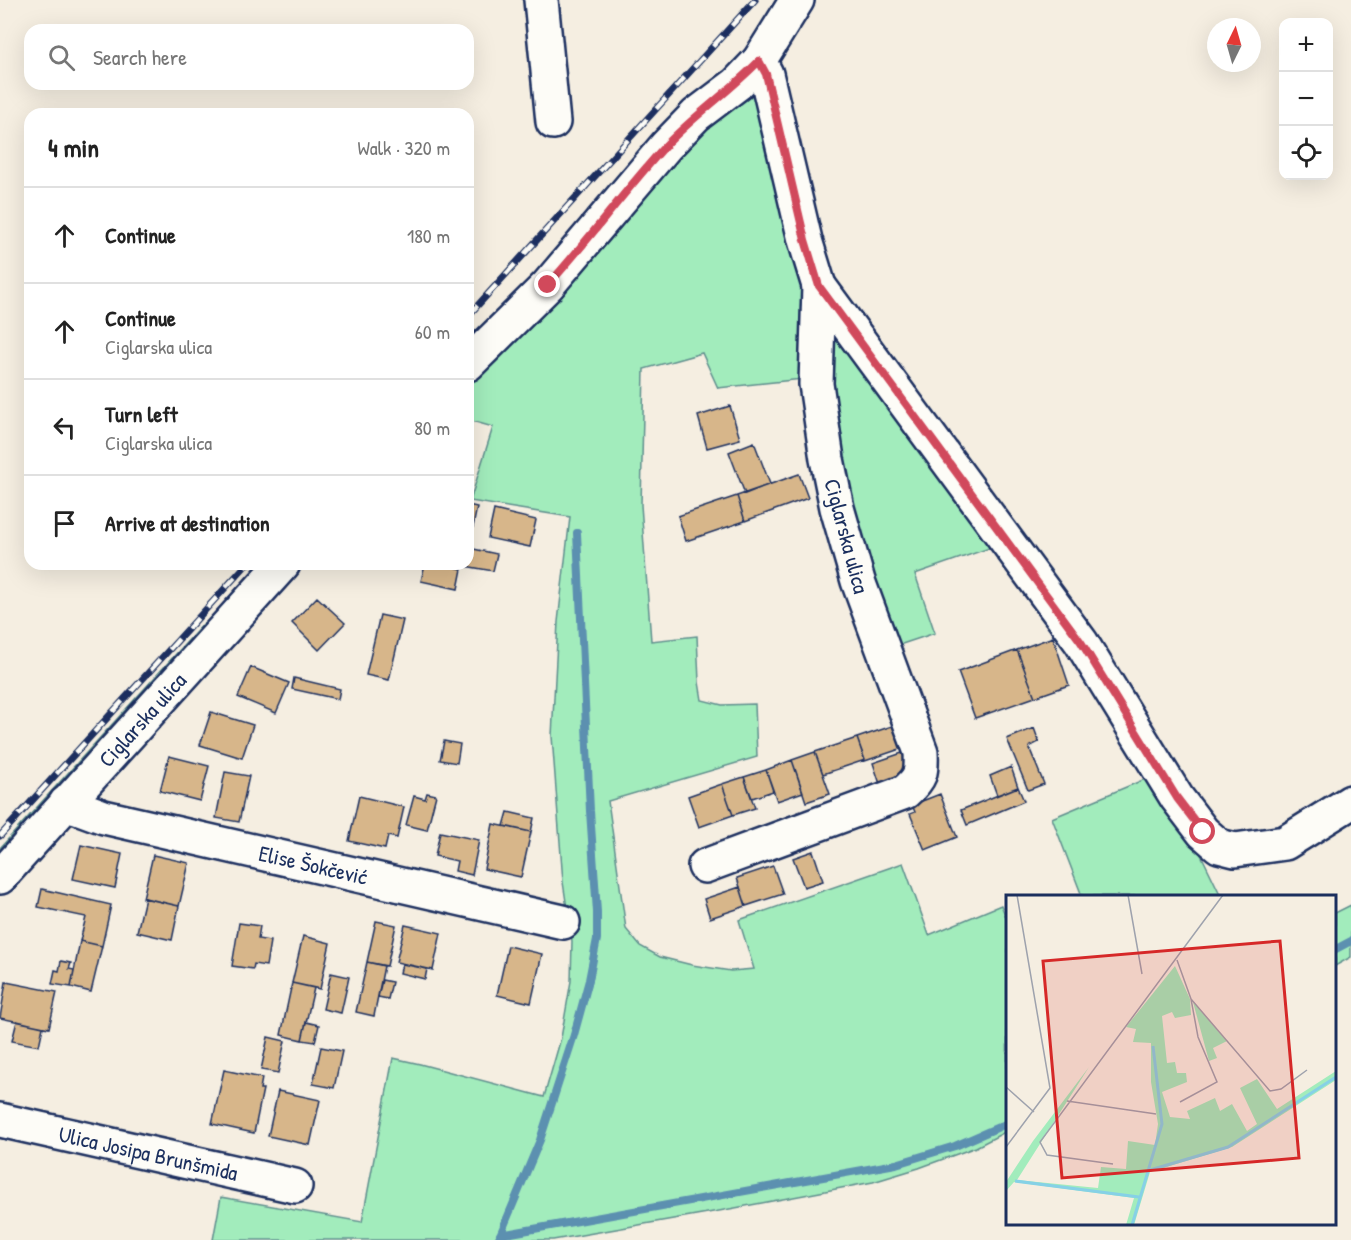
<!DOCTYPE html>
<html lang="en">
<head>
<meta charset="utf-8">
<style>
	body { margin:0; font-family:"Patrick Hand",sans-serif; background:#f6f6f6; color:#222 }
	.controls { position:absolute; right:18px; top:18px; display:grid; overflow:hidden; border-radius:12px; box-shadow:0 6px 24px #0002 }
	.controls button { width:54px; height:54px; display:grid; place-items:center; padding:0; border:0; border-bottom:2px solid #e0e0e0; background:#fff; color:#222; font:30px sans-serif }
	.compass { position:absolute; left:1207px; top:18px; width:54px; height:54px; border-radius:50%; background:#fff; box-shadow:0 6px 24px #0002; rotate:5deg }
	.stop { position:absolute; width:18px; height:18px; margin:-14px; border:4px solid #d1495b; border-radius:50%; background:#fff }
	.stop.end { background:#d1495b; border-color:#fff; box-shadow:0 2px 6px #0008 }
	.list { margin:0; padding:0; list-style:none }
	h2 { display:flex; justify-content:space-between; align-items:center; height:78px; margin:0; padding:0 24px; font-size:26px }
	h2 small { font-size:20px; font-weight:400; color:#767676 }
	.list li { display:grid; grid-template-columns:39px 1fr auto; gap:18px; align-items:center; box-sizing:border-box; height:96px; padding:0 24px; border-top:2px solid #e0e0e0 }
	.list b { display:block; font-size:22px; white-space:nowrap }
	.list p { margin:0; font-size:20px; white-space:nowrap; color:#767676 }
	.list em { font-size:20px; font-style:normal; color:#767676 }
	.icon { flex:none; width:33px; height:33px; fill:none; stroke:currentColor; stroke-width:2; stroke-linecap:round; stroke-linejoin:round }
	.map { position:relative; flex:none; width:1351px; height:1240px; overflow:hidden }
	.search { position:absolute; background:#fff; box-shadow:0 6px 24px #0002; left:24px; top:24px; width:450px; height:66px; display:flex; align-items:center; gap:15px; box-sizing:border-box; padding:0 21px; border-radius:18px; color:#767676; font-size:22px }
	.panel { position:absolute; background:#fff; box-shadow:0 6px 24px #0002; left:24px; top:108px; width:450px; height:462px; border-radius:18px }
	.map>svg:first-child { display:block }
	.green { fill:#a2ecbc; stroke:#5e8e8d; stroke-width:1.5 }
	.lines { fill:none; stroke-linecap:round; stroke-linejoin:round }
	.stream { stroke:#5b90b0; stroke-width:8 }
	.building { fill:#d7b68a; stroke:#1b2f5e; stroke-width:1.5 }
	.minor-casing { stroke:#1b2f5e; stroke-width:38 }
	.minor { stroke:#fdfcf7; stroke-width:33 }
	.rail-casing { stroke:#1b2f5e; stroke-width:7 }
	.rail { stroke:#fdfcf7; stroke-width:4.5; stroke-dasharray:14; stroke-linecap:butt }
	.route { stroke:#d1495b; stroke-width:8 }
	.labels { text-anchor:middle; stroke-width:5; stroke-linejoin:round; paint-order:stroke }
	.street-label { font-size:22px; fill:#1b2f5e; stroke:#fdfcf7 }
	.inset-river { fill:none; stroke:#86d1e6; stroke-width:3 }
	.inset-road { fill:none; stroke:#9ea2ad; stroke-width:1.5 }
	.view { fill:#d62828; fill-opacity:0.15; stroke:#d62828; stroke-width:3 }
	.inset-edge { fill:none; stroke:#1b2f5e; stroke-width:3 }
</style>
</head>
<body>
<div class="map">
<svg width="1351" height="1240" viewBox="0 0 1351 1240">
	<rect width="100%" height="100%" fill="#f5eee1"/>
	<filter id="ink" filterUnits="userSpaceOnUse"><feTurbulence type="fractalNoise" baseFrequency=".0167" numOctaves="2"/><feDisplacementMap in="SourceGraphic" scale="12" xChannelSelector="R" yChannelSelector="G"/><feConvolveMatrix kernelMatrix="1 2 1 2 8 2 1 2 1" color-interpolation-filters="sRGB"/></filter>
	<g filter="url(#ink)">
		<path class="green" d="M748 91 759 94 806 268 812 378 718 388 702 353 644 369 641 505 651 641 697 636 699 682 702 700 722 705 755 704 757 757 608 801 626 929 640 946 660 957 692 965 731 971 754 969 739 920 903 863 929 935 1001 905 1008 922 1007 1131 976 1147 919 1168 873 1182 719 1211 553 1240H213L221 1197 362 1222 393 1058 420 1064 544 1097 561 1038 571 981 572 941 563 882 552 736 558 622 570 517 470 501 493 427 468 420V376L672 149Z
			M828 307 1001 544 915 574 935 633 887 649 831 457Z
			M204 623 214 632 0 868V848Z
			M1155 775 1192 836 1221 896H1082L1052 818Z
			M1351 905V957L1335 966V913Z"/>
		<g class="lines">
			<path class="stream" d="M1334 950 1351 941
				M500 1235 896 1164 955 1146 1008 1123
				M498 1240 540 1140 574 1035 589 980 597 939V912L590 811 577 533"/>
		</g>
		<path class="building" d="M730 406 740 439 707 448 698 416Z
			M754 442 770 484 745 494 729 452Z
			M799 474 808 498 745 521 737 496Z
			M737 496 745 521 686 541 678 516Z
			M468 505 477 507 472 532 468 531Z
			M494 510 536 520 530 547 488 538Z
			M469 548 497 554 493 571 465 566 468 564Z
			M425 564H442L462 569 458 589 421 581Z
			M317 597 345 623 319 650 292 623Z
			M380 615 403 620 389 680 366 675Z
			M1053 637 1069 685 1035 697 1017 650Z
			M1017 650 1035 697 975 718 958 672Z
			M251 667 289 683 276 713 238 697Z
			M294 678 340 689 338 699 292 689Z
			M211 712 253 725 242 758 200 745Z
			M895 725 903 748 865 761 857 738Z
			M1034 728 1039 742 1029 747 1044 784 1028 790 1007 739Z
			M857 738 865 760 823 774 815 752Z
			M444 741 460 744 457 763 440 760Z
			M815 752 830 794 806 802 792 760Z
			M905 752 914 779 882 790 873 763Z
			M169 756 209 766 200 801 160 791Z
			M792 760 803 792 777 801 766 770Z
			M1011 767 1018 787 997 795 990 776Z
			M766 770 773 791 752 798 744 777Z
			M225 772 249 776 239 822 216 818Z
			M744 777 755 808 733 815 722 784Z
			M722 784 733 815 699 827 688 796Z
			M1018 787 1024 801 967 825 961 810Z
			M427 793 436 795 427 830 406 825 414 796 425 799Z
			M940 794 957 837 925 850 910 814 915 812 912 805Z
			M359 796 404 807 397 838 388 836 385 849 349 841Z
			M508 812 534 818 531 832 504 826Z
			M493 824 531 832 521 877 484 869Z
			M440 832 479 840 472 875 455 871 457 861 435 856Z
			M81 845 122 854 115 888 73 879Z
			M813 851 823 881 804 887 793 858Z
			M153 855 189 863 179 906 143 898Z
			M773 866 783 894 746 906 737 878Z
			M740 887 746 906 710 918 704 899Z
			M42 889 111 905 102 946 80 941 86 917 38 907Z
			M145 898 179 906 172 940 137 932Z
			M376 921 396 925 387 966 367 962Z
			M239 923 260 926 258 939 270 941 266 966 254 964 253 969 232 966Z
			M405 925 441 933 433 970 396 962Z
			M303 936 330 943 320 989 292 983Z
			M80 941 102 946 91 992 71 987Z
			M508 946 542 954 531 1003 497 995Z
			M61 961 71 963 69 969 74 970 71 987 52 984 55 970 59 971Z
			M367 962 384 966 374 1016 356 1012Z
			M402 964 427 969 425 979 400 973Z
			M331 973 349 977 341 1013 323 1009Z
			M382 980 392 982 388 999 378 997Z
			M6 982 57 992 49 1028 0 1018Z
			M292 983 314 988 302 1040 281 1035Z
			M17 1021 43 1027 39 1046 12 1041Z
			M306 1022 319 1025 315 1042 302 1040Z
			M268 1037 285 1041 278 1073 261 1070Z
			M321 1047 342 1051 334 1088 313 1084Z
			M224 1070 262 1078 260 1089H263L254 1133 212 1124Z
			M278 1091 320 1100 310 1145 268 1136Z"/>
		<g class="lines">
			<g class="minor-casing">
				<g id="minor">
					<path d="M541 0 553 122"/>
					<path d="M819 286 1081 642 1177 798 1203 832 1219 846 1235 850 1285 843 1351 802"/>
					<path d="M468 364 548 285 666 146 696 115 737 84 759 61 797 0"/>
					<path id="s1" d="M66 803 104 817 563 922"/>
					<path d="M705 866 905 792C921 778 922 773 921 752L858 581 837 508 827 459 816 384 819 286 805 240 766 74 759 61"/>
					<path id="s2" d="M0 877 283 564"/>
					<path id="s3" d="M0 1120 295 1186"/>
				</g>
			</g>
			<use href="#minor" class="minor"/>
			<g class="rail-casing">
				<path id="rail" d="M468 316 755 0
					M0 836 247 564"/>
			</g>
			<use href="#rail" class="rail"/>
		</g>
	</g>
	<g class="lines" filter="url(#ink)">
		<path class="route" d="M548 285C589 240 625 190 667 144 696 114 730 91 759 61L766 74 805 240 819 286 1081 642 1177 798 1203 832"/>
	</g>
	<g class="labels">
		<g class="street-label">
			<text transform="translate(847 536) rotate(75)" y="8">Ciglarska ulica</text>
			<text dy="8" stroke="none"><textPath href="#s2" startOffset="212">Ciglarska ulica</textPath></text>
			<text dy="8" stroke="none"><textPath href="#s1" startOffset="255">Elise Šokčević</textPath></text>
			<text dy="8" stroke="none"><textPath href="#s3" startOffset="152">Ulica Josipa Brunšmida</textPath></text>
		</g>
	</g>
	<g transform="translate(1006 895)">
		<rect width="330" height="330" fill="#f5eee1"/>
		<path d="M169 71 184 104 185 120 169 123 166 117 156 121 161 168 169 167 171 178H180L181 187 156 197 164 222 184 224 181 216 209 203 214 216 226 209 241 236 251 229 234 193 251 184 271 214 330 176V185L226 252 144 277 128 330H120L128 303 8 287 0 296V287L27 246 83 172 11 285 92 293 95 272 120 274 122 246 149 250 152 229 145 187V148L127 147 130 134 120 132ZM187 107 221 146 207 153 211 163 203 166Z" fill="#a2ecbc"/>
		<path class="inset-river" d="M144 275 222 252 330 182M9 286 133 302M126 330 156 229 147 151"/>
		<path class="inset-road" d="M122 0 136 79M171 65 185 104 192 142 211 187 174 207M185 104 264 196 275 194 301 175M0 192 28 217M61 206 150 219M0 252 44 193 11 0M107 269 41 260 34 247 217 0"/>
		<path class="view" d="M274 46 293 263 56 283 37 66Z"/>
		<rect width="330" height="330" class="inset-edge"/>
	</g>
</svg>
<div class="controls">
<button>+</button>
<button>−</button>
<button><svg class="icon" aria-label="locate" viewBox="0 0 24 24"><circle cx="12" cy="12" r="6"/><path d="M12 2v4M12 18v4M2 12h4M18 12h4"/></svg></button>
</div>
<svg class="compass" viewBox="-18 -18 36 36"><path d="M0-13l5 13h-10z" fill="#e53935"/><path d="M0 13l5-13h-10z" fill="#767676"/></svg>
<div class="stop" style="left:1203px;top:832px"></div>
<div class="stop end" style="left:548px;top:285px"></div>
<div class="search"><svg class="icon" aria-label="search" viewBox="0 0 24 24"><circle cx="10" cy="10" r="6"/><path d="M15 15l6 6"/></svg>Search here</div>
<section class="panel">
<h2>4 min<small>Walk · 320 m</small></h2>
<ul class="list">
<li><svg class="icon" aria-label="ahead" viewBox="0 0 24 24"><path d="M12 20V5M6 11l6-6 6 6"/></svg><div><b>Continue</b></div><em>180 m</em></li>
<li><svg class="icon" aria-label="ahead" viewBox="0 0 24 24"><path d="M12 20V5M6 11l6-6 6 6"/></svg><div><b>Continue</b><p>Ciglarska ulica</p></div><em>60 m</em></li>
<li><svg class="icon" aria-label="left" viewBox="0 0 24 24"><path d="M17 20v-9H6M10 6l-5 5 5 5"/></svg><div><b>Turn left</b><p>Ciglarska ulica</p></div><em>80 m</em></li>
<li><svg class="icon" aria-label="arrive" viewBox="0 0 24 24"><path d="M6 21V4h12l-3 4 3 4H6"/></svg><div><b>Arrive at destination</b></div></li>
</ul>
</section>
</div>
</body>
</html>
